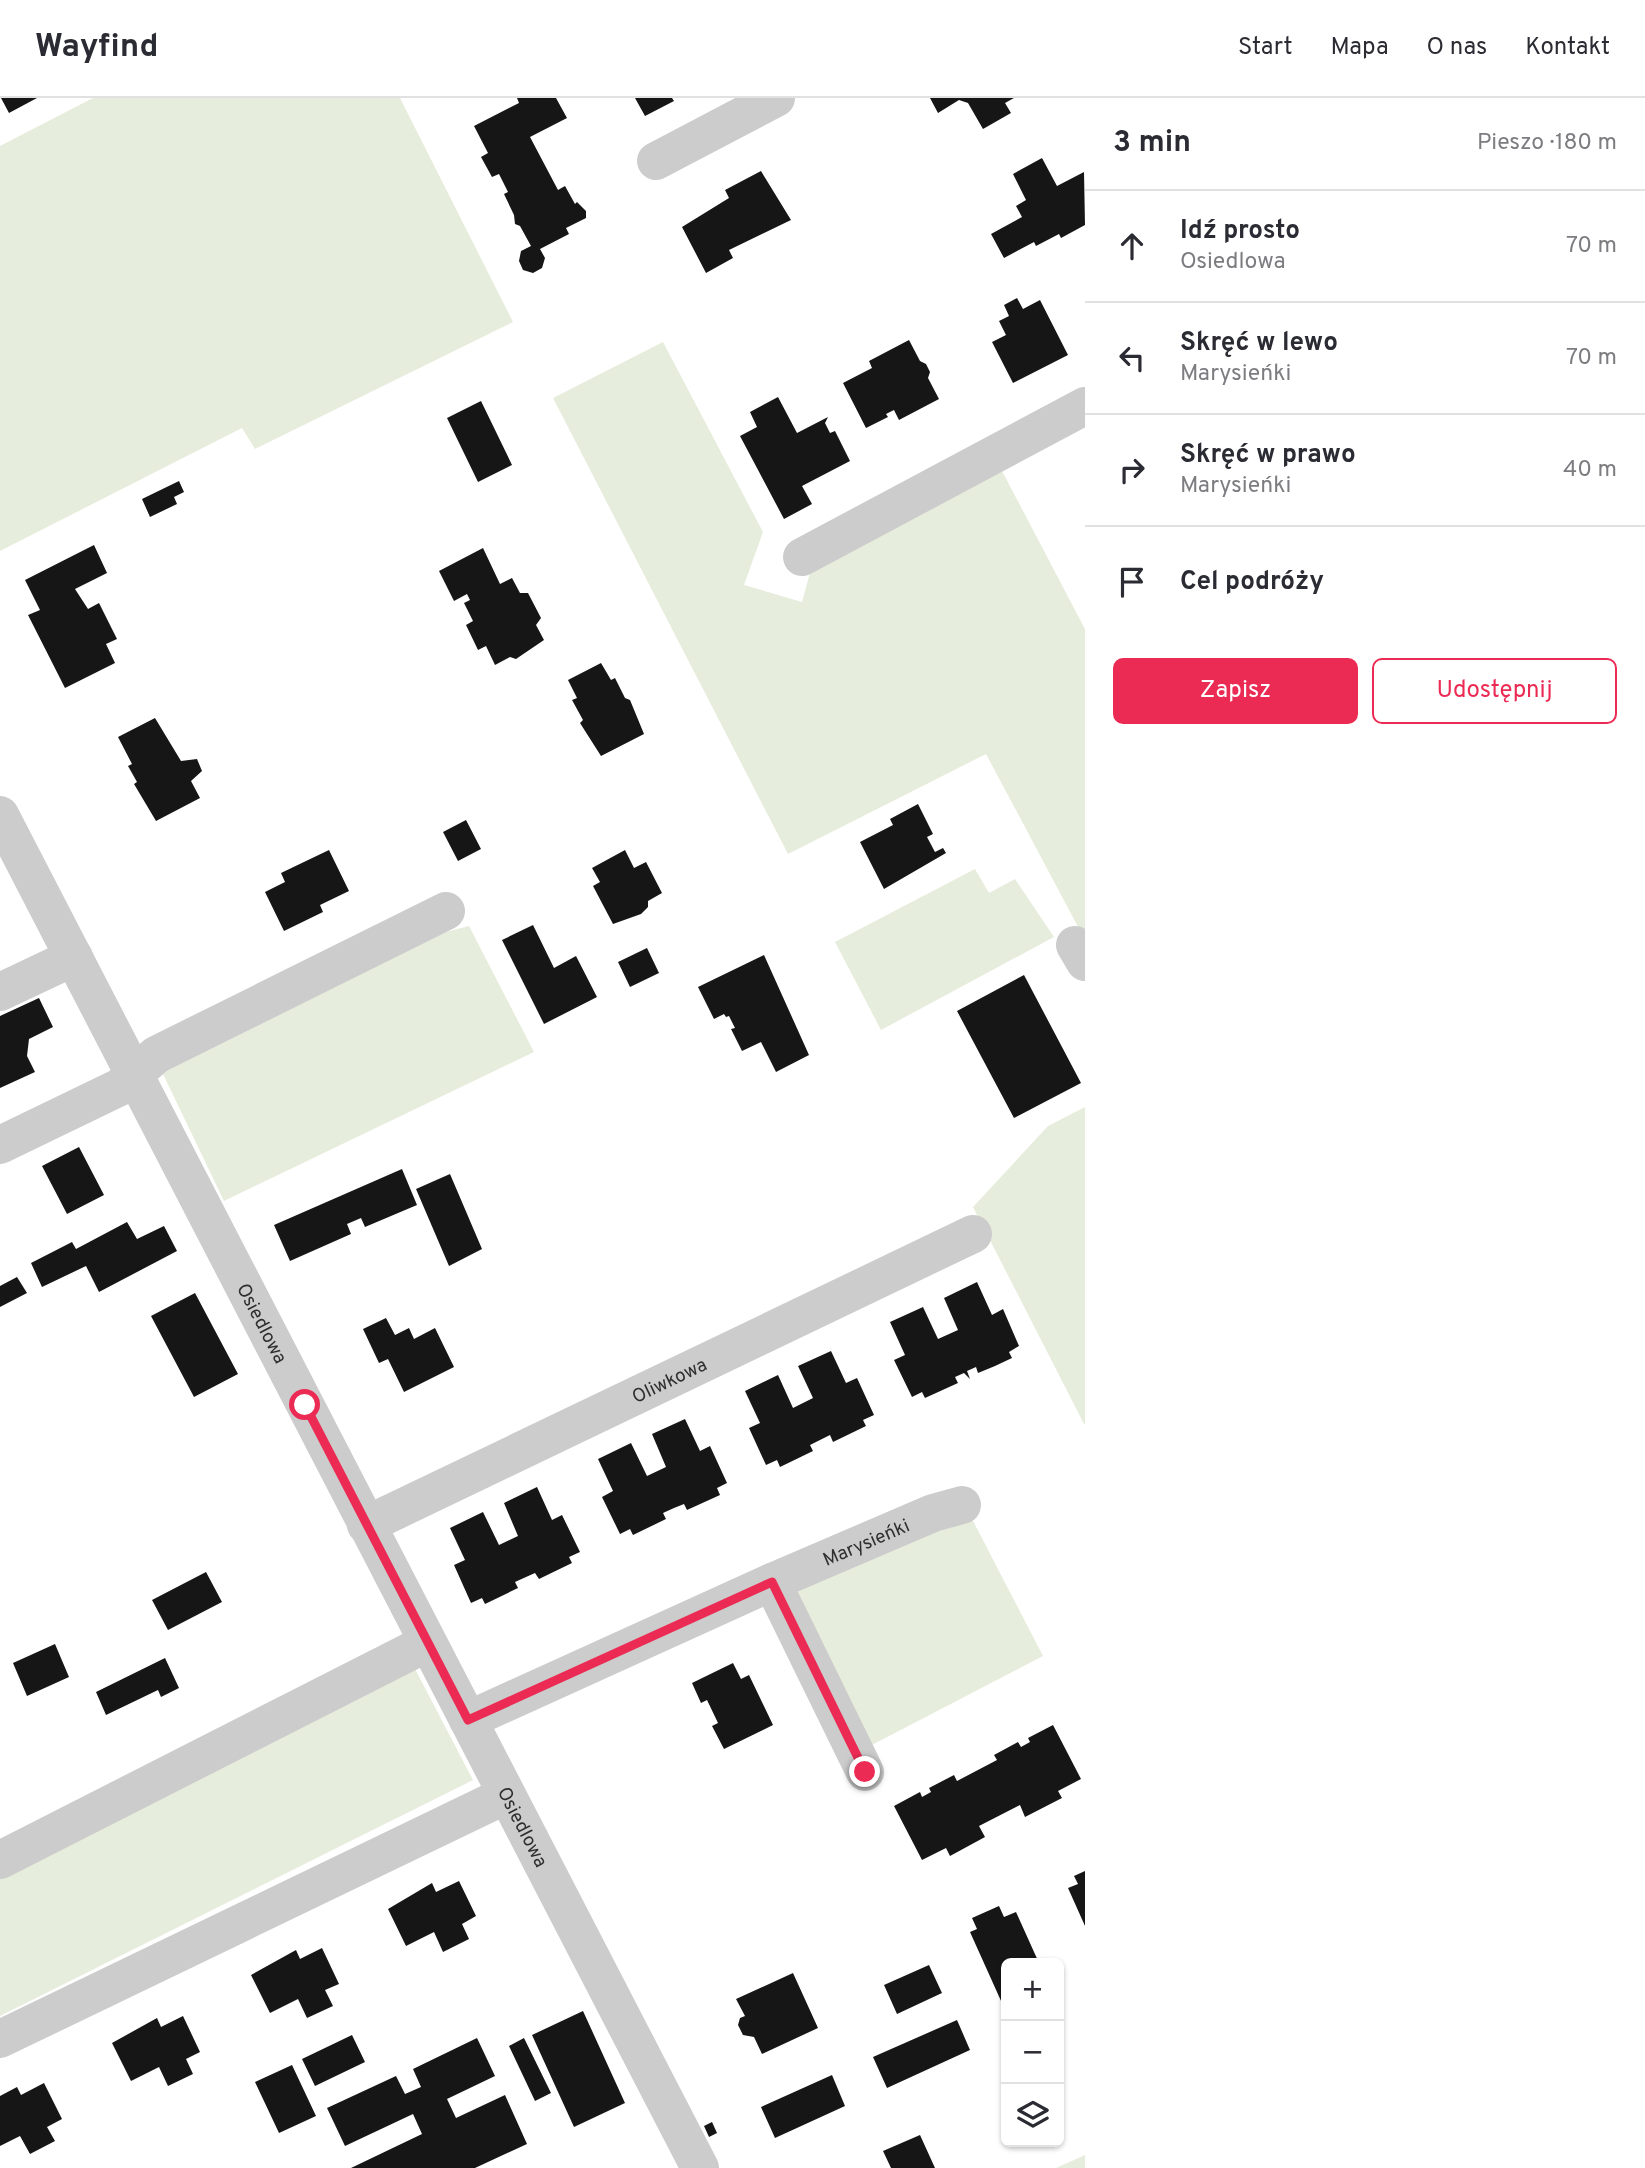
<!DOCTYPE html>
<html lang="pl">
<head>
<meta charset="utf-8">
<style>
	body { margin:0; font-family:Overpass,sans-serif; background:#f2f2f3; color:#2b2b33 }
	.controls { position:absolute; right:21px; bottom:21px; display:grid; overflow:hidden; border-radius:10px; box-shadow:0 2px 5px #0004 }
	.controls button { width:63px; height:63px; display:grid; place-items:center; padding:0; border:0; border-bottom:2px solid #e1e1e2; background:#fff; color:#2b2b33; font:35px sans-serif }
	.stop { position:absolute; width:21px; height:21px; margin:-16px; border:5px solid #ec2b54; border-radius:50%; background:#fff }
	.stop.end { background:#ec2b54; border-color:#fff; box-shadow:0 2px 7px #0008 }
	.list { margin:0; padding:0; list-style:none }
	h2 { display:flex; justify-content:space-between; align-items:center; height:91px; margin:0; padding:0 28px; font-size:30px }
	h2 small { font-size:23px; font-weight:400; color:#7c7c81 }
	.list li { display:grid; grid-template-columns:46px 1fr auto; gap:21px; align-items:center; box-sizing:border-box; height:112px; padding:0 28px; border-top:2px solid #e1e1e2 }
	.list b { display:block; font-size:26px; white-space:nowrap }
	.list p { margin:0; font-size:23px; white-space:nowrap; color:#7c7c81 }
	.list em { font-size:23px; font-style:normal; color:#7c7c81 }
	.actions { display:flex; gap:14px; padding:21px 28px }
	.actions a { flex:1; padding:16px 0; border:2px solid #ec2b54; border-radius:10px; text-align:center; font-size:24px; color:#ec2b54 }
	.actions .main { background:#ec2b54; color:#fff }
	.icon { flex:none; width:38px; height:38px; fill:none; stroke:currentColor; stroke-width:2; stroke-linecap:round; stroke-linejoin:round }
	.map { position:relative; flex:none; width:1085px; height:2070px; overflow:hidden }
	header { display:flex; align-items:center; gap:42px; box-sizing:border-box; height:98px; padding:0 35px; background:#fff; border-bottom:2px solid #e1e1e2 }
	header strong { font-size:33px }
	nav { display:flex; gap:38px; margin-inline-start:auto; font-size:24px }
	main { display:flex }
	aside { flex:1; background:#fff }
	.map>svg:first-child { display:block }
	.green { fill:#e7eddc }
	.building { fill:#161616 }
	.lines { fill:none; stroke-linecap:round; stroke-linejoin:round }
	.minor { stroke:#ccc; stroke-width:38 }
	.route { stroke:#ec2b54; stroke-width:9 }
	.labels { text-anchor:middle; stroke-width:7; stroke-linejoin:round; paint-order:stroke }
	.street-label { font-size:19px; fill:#2f2f2f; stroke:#fff }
</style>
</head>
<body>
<header>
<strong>Wayfind</strong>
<nav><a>Start</a><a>Mapa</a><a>O nas</a><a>Kontakt</a></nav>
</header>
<main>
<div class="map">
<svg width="1085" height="2070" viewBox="0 0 1085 2070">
	<rect width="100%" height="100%" fill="#fff"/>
	<path class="green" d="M93 0H400L513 224 255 351 242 330 0 453V48Z
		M663 244 763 434 744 487 802 504 811 471 1001 371 1085 531V842L986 656 788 756 553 300Z
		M975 771 989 795 1015 781 1054 839 881 932 835 844Z
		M469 828 534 954 224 1103 162 974 430 838Z
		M1085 1009V1326H1084L973 1109 1048 1028Z
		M970 1417 1043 1558 868 1649 797 1511 798 1490Z
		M413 1567 473 1682 0 1918V1778Z
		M1085 2057V2070H1056Z"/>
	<path class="building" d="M1 0H37L9 15Z
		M517 0H556L567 20 530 39 558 92 565 88 575 106 577 104 586 113V120L566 130 569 136 540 151 545 160 542 170 533 175 523 172 519 163 521 153 531 148 520 128 515 126 514 117 504 96 508 94 499 76 492 79 481 59 488 55 474 28 519 5Z
		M635 0H672L674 3 645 18Z
		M930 0H1014L1005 5 1011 15 983 31 968 5 959 2 938 15Z
		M1042 60 1057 88 1084 74 1085 127 1061 140 1059 136 1036 148 1034 144 1004 160 991 136 1022 119 1016 108 1026 102 1013 76Z
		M761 73 791 122 729 152 733 160 706 175 682 129 729 100 725 92Z
		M1017 200 1023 211 1040 202 1068 257 1013 285 992 244 1006 237 999 223 1009 218 1004 207Z
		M909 242 920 263 926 266 930 274 928 280 939 301 899 322 894 312 886 316 888 319 866 330 843 285 872 270 869 263Z
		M778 299 797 335 828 319 825 325 830 335 835 333 850 363 802 388 812 406 784 421 740 338 757 329 750 314Z
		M481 303 512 367 478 384 447 320Z
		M179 383 184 394 174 399 177 406 150 419 142 401Z
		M94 447 107 475 75 491 88 511 99 505 117 541 106 546 115 565 65 590 28 517 40 512 25 482Z
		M483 450 500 486 512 480 520 495H528L541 520 536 527 544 542 516 561 510 559 495 567 486 548 478 552 466 527 473 523 464 505 470 502 467 496 454 503 439 473Z
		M601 565 611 582 615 580 625 600 630 602 644 636 601 658 580 625 583 622 572 602 577 600 568 582Z
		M155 620 181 663 197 661 202 673 191 683 200 700 156 723 134 686 137 684 128 668 132 666 118 639Z
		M918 706 933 736 927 739 935 754 943 750 946 755 884 791 860 744 893 727 890 721Z
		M466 722 481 751 458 763 443 734Z
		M329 752 349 793 320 807 323 814 284 833 265 794 285 784 281 775Z
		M625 752 634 770 646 764 662 795 648 803V809L641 816 613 826 593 788 600 784 592 770Z
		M533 827 554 870 576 858 597 899 544 926 502 842Z
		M647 850 659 875 630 889 618 864Z
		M764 857 809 957 776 974 761 944 742 953 731 931 735 930 729 918 726 919 724 916 714 921 698 889Z
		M1024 877 1081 985 1014 1020 957 913Z
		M39 900 53 929 29 941 27 958 35 974 0 990V918Z
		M79 1049 104 1097 67 1116 42 1068Z
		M402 1071 417 1107 365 1129 361 1120 347 1126 351 1136 290 1163 274 1127Z
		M450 1076 482 1151 449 1168 416 1091Z
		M127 1124 137 1141 164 1128 177 1153 99 1194 86 1168 42 1189 31 1165 72 1144 76 1151Z
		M17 1179 27 1195 0 1209V1188Z
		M977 1184 992 1217 1003 1211 1019 1248 1009 1254 1012 1260 995 1268 978 1275 976 1269 967 1273 970 1281 964 1275 955 1279 958 1285 925 1300 922 1294 912 1299 894 1262 905 1257 890 1224 923 1209 938 1241 958 1232 944 1200Z
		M195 1195 238 1276 194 1299 151 1218Z
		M386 1220 395 1237 409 1230 414 1241 435 1230 454 1269 404 1294 388 1261 379 1265 363 1231Z
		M831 1253 846 1285 857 1280 874 1317 863 1322 866 1328 833 1344 830 1337 810 1347 813 1353 780 1369 777 1362 766 1367 749 1330 760 1325 745 1293 778 1277 793 1310 813 1300 798 1268Z
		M685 1321 700 1353 710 1348 727 1385 717 1390 720 1397 687 1412 684 1406 674 1410 663 1415 666 1421 633 1437 630 1431 620 1436 602 1399 613 1393 598 1361 631 1345 647 1378 666 1369 652 1336Z
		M537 1389 552 1422 562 1417 580 1454 569 1459 572 1465 539 1481 535 1475 526 1479 515 1484 518 1490 485 1506 482 1500 471 1505 454 1467 465 1462 450 1430 483 1414 499 1447 518 1438 504 1405Z
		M206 1474 222 1504 168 1532 152 1502Z
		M55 1546 69 1579 27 1598 13 1565Z
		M165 1560 179 1590 161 1599 158 1592 106 1617 96 1594Z
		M733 1565 741 1581 749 1577 773 1627 724 1651 712 1628 718 1625 707 1602 701 1605 692 1585Z
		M1053 1627 1081 1681 1058 1693 1062 1700 1025 1719 1020 1707 979 1728 985 1739 950 1758 946 1750 922 1762 894 1708 920 1694 922 1699 931 1694 929 1690 954 1677 957 1683 997 1662 994 1657 1018 1644 1021 1649 1030 1644 1028 1640Z
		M1085 1773V1828L1068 1790 1078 1786 1074 1778Z
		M459 1783 476 1818 462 1826 469 1841 443 1854 434 1834 406 1848 388 1811 432 1785 436 1794Z
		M999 1808 1004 1819 1016 1814 1039 1865H1006V1914L970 1834 977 1831 972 1820Z
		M322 1850 339 1886 325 1892 333 1908 307 1920 298 1901 270 1915 251 1877 296 1852 300 1861Z
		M929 1867 942 1895 897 1916 884 1887Z
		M793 1875 818 1930 762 1956 754 1939 743 1937 738 1927 740 1920 745 1918 736 1901Z
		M583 1913 625 2005 574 2029 532 1937Z
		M183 1918 200 1954 186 1961 193 1976 168 1988 159 1969 131 1983 112 1945 157 1920 161 1929Z
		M957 1922 970 1952 887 1990 873 1959Z
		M352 1937 365 1964 315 1988 302 1961Z
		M477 1940 495 1978 447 2001 456 2020 505 1997 527 2046 475 2070H351L422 2036 413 2016 345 2048 327 2010 396 1978 405 1996 421 1989 413 1971Z
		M524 1940 551 1995 535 2003 509 1948Z
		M292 1967 316 2018 279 2035 255 1984Z
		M832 1977 845 2008 775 2040 761 2009Z
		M44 1985 62 2021 47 2029 55 2043 30 2056 20 2038 0 2048V1998L17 1989 21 1997Z
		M712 2024 717 2035 709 2039 704 2028Z
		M920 2037 935 2070H891L883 2053Z"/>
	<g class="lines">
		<g class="minor">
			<path d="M656 63 776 0"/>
			<path d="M802 459 1085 308"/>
			<path id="s1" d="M0 717 700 2070"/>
			<path d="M1075 847 1085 864"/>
			<path d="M0 894 74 859"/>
			<path d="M0 1047 120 989 156 957 446 813"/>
			<path id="s2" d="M366 1427 973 1136"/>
			<path d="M772 1484 865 1674"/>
			<path id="s3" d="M468 1622 772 1484 933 1415 962 1407"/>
			<path d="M0 1762 427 1545"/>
			<path d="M0 1941 506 1697"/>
		</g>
	</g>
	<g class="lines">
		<path class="route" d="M305 1307 468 1622 772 1484 865 1674"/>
	</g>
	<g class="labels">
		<g class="street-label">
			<text dy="7" stroke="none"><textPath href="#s1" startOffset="572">Osiedlowa</textPath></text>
			<text dy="7" stroke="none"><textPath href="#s2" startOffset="336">Oliwkowa</textPath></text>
			<text dy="7" stroke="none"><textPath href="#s3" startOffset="436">Marysieńki</textPath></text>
			<text dy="7" stroke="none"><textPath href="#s1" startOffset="1139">Osiedlowa</textPath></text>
		</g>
	</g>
</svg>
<div class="controls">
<button>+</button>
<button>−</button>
<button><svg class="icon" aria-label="layers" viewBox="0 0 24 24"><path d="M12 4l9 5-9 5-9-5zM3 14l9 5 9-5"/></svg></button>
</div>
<div class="stop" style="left:305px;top:1307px"></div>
<div class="stop end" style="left:865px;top:1674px"></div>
</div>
<aside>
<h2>3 min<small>Pieszo · 180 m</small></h2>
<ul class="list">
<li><svg class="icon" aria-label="ahead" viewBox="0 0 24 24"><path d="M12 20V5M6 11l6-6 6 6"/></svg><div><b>Idź prosto</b><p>Osiedlowa</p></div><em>70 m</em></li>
<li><svg class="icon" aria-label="left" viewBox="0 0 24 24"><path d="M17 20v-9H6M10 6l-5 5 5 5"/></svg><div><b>Skręć w lewo</b><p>Marysieńki</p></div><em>70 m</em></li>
<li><svg class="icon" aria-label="right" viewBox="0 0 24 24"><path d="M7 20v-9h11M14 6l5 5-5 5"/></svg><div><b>Skręć w prawo</b><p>Marysieńki</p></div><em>40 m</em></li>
<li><svg class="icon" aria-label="arrive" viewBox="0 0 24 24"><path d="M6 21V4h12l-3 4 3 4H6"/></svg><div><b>Cel podróży</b></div></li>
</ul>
<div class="actions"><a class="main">Zapisz</a><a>Udostępnij</a></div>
</aside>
</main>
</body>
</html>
